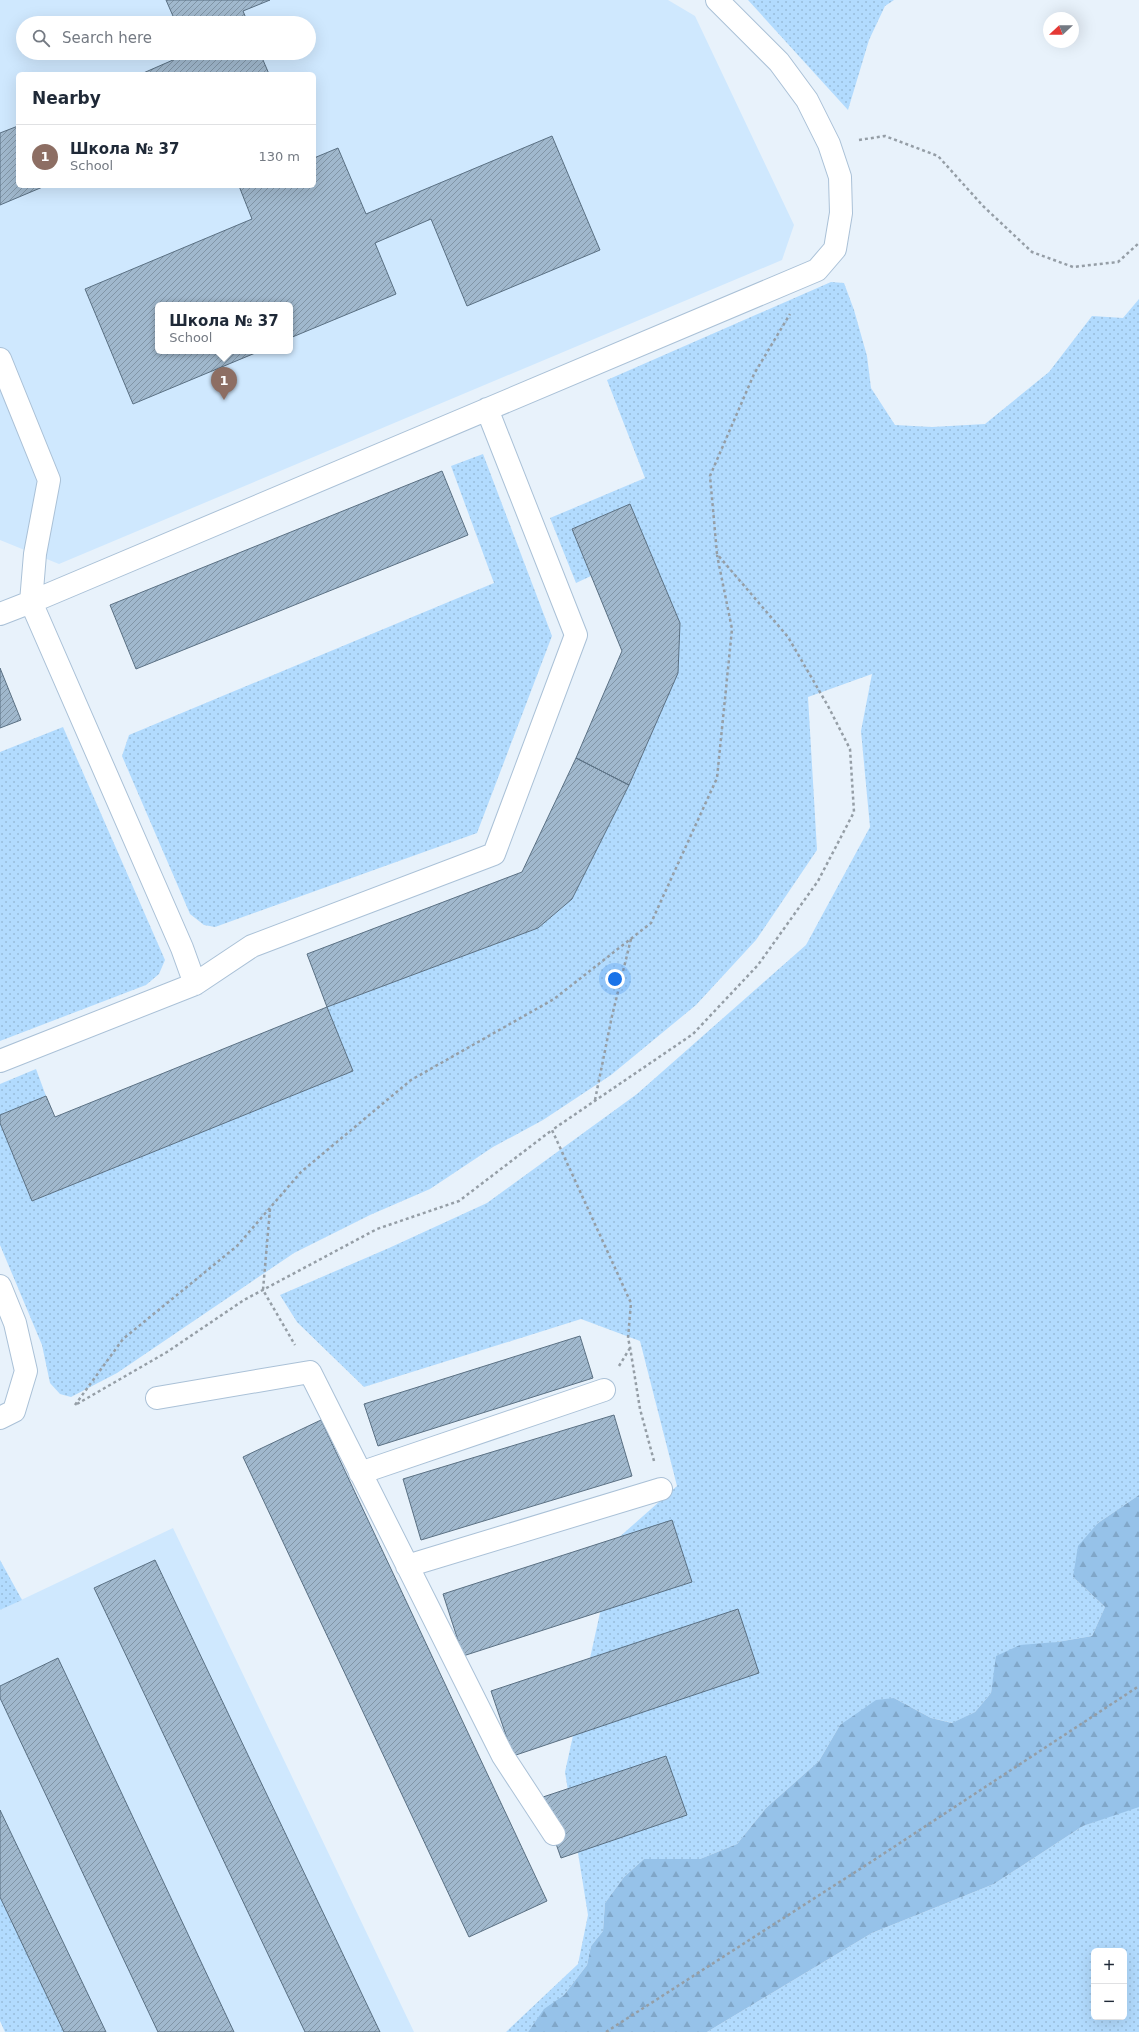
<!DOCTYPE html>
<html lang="en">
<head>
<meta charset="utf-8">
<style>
	body { margin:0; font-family:"DejaVu Sans",sans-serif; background:#f6f6f7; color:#1f2937 }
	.controls { position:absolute; right:12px; bottom:12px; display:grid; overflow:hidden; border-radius:6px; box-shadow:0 4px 16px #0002 }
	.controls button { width:36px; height:36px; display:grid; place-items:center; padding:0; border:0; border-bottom:1px solid #e0e1e3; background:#fff; color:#1f2937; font:20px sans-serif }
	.compass { position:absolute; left:1043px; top:12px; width:36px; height:36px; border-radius:50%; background:#fff; box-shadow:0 4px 16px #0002; rotate:248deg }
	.you { position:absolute; left:615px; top:979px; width:14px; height:14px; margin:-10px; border:3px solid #fff; border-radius:50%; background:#1a73e8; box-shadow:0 0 0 6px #1a73e833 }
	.badge { display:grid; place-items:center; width:26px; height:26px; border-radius:50%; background:#bb3104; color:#fff; font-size:13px; font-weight:700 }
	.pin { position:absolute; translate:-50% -33px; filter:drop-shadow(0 1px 2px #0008) }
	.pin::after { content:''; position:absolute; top:21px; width:14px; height:12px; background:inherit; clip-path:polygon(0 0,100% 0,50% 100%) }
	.popup { position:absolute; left:155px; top:302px; width:138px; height:52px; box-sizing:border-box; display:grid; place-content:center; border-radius:6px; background:#fff; filter:drop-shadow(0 1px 3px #0005); font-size:13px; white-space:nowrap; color:#747a83 }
	.popup b { font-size:15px; color:#1f2937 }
	.popup::after { content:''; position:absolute; left:50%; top:100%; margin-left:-8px; border:8px solid transparent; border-top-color:#fff }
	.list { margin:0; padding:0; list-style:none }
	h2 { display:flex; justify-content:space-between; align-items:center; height:52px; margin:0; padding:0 16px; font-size:17px }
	h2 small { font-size:13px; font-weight:400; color:#747a83 }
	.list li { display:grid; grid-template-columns:26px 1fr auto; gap:12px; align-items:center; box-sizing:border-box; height:64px; padding:0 16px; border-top:1px solid #e0e1e3 }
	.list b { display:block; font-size:15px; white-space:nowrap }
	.list p { margin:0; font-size:13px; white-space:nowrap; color:#747a83 }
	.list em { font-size:13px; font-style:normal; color:#747a83 }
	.icon { flex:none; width:22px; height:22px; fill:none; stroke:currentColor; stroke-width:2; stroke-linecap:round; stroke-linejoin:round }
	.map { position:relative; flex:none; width:1139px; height:2032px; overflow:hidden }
	.search { position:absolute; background:#fff; box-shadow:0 4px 16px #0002; left:16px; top:16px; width:300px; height:44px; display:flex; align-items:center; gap:10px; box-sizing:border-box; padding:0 14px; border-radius:22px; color:#747a83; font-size:15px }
	.panel { position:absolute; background:#fff; box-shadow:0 4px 16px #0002; left:16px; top:72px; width:300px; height:116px; border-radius:6px }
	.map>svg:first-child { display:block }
	.built { fill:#cfe8fe; fill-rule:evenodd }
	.grass { fill:url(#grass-dots); fill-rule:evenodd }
	.forest { fill:url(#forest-firs) }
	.building { fill:url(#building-hatch); stroke:#5a7083 }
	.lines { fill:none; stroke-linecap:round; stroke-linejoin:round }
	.minor-casing { stroke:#aac1d7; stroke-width:24 }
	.path { stroke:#959ea6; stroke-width:2.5; stroke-dasharray:3 3; stroke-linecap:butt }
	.minor { stroke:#fff; stroke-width:22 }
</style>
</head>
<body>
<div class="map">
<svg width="1139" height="2032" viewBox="0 0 1139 2032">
	<defs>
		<pattern id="grass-dots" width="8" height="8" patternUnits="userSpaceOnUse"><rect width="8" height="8" fill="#b2dbfe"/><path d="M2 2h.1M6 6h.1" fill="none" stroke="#98bcda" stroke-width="1.8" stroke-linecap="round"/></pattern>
		<pattern id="forest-firs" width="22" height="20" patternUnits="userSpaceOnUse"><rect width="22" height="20" fill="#96c2e9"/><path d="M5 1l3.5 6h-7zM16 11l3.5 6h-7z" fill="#80a6c8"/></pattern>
		<pattern id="building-hatch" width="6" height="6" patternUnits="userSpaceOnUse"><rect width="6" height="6" fill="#a0b8cd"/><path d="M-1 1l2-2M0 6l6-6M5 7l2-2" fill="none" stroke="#8195a6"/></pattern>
	</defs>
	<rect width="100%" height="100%" fill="#e8f2fb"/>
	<path class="built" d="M0 0H668L695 16 794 225 782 260 59 564 0 540ZM23 23H309V53H23ZM18 74H314V186H18ZM158 305H290V351H158Z
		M173 1528 414 2032H64L0 1897V1610Z"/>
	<path class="grass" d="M748 0H894L885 6 869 40 848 110Z
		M831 282 844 283 854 310 867 356 871 388 895 425 932 427 985 424 1049 372 1092 316 1123 318 1139 299V1495L1098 1523 1073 1577 1105 1607 1092 1636 1057 1642 997 1656 991 1693 975 1712 953 1723 931 1718 894 1698 840 1725 819 1761 766 1808 737 1844 700 1859H644L624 1877 605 1903 603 1931 591 1946 587 1965 564 1995 544 2010 528 2032H506L578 1964 588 1915 565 1772 616 1540 677 1486 640 1341 581 1319 364 1387 297 1322 280 1295 389 1248 487 1203 637 1094 806 945 870 827 861 731 872 674 808 697 817 850 756 940 696 1005 611 1075 543 1120 493 1147 430 1189 370 1215 294 1253 117 1373 71 1397 60 1394 50 1383 42 1345 0 1245V1123L32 1201 353 1071 327 1007 538 928 572 899 629 785 678 673 680 623 630 504 572 529 591 576 576 583 550 518 645 478 607 380Z
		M483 454 552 636 477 833 215 927 204 925 190 914 122 756 129 735 494 583 451 466Z
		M63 727 165 960 159 974 146 985 0 1041V752Z
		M36 1069 46 1096 0 1115V1084Z
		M0 1560 22 1600 0 1610Z
		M1134 1807H1139V2032H707L872 1933 994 1884 1083 1826ZM1094 1951H1124V2017H1094Z
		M0 1897 64 2032H5L0 2021Z"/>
	<path class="forest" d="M1139 1495V1807L1083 1826 994 1884 872 1933 707 2032H528L544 2009 564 1995 587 1965 591 1946 603 1931 605 1903 624 1877 644 1859H700L737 1844 766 1808 819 1761 840 1725 876 1700 894 1698 931 1718 952 1723 975 1712 991 1693 996 1656 1020 1645 1057 1642 1092 1636 1105 1607 1073 1577 1078 1546 1098 1523Z"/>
	<path class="building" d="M166 0H270L243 11 248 23H176Z
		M189 53H260L269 74H141Z
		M18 126V186H45L0 205V133Z
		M552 136 600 250 467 306 431 219 375 243 396 294 290 338V305H158V351H260L133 404 85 289 252 219 239 186H314V158L338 148 366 214Z
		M442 471 468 535 136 669 110 605Z
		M630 504 680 623 678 673 629 785 576 758 622 651 572 529Z
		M0 668 21 720 0 728Z
		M576 758 629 785 572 899 538 928 327 1007 307 954 522 872Z
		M327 1007 353 1071 32 1201 0 1123V1115L46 1096 55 1117Z
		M580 1336 593 1378 378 1446 364 1404Z
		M614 1415 632 1476 421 1540 403 1479Z
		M321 1420 547 1901 469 1937 243 1457Z
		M672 1520 692 1582 463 1656 443 1594Z
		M155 1560 380 2032H305L94 1588Z
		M738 1609 759 1673 513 1756 491 1691Z
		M58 1658 234 2032H158L0 1698V1686Z
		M666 1756 687 1815 561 1858 540 1798Z
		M0 1810 106 2032H64L0 1897Z"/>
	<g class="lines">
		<g class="minor-casing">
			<path id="minor" d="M0 359 49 480 35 554 31 602 0 614
				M195 984 252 946 494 854 576 635 487 409
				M0 1061 195 984 182 948 31 602 817 270 835 249 841 213 840 177 829 144 807 100 779 62 717 0
				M0 1286 15 1323 26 1371 14 1411 0 1418
				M157 1398 310 1372 503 1756 554 1834
				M360 1473 604 1390
				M407 1566 661 1489"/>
		</g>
		<path class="path" d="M859 140 885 136 938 156 983 206 1032 252 1073 267 1118 262 1139 243
			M595 1100 612 1016 631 939
			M270 1209 263 1290 295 1345
			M619 1366 630 1348
			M77 1404 167 1352 244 1300 377 1229 459 1201 552 1130
			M75 1405 123 1339 237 1246 301 1172 411 1080 554 999 651 923 717 778 732 629 717 555
			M654 1461 640 1409 630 1347 628 1338 631 1303 552 1130 693 1034 758 965 818 881 854 812 850 749 828 706 788 637 717 554 710 476 754 374 790 314
			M606 2032 874 1860 1139 1686"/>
		<use href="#minor" class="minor"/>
	</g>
</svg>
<div class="controls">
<button>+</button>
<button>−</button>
</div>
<svg class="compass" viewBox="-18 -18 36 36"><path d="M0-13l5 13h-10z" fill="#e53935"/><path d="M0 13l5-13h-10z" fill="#747a83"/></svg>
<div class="you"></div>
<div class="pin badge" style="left:224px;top:400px;background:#8d6e63">1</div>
<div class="popup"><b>Школа № 37</b>School</div>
<div class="search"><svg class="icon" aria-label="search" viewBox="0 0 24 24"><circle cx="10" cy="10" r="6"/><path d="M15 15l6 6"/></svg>Search here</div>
<section class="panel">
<h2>Nearby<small></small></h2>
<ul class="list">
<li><span class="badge" style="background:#8d6e63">1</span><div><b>Школа № 37</b><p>School</p></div><em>130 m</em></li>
</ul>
</section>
</div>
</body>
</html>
